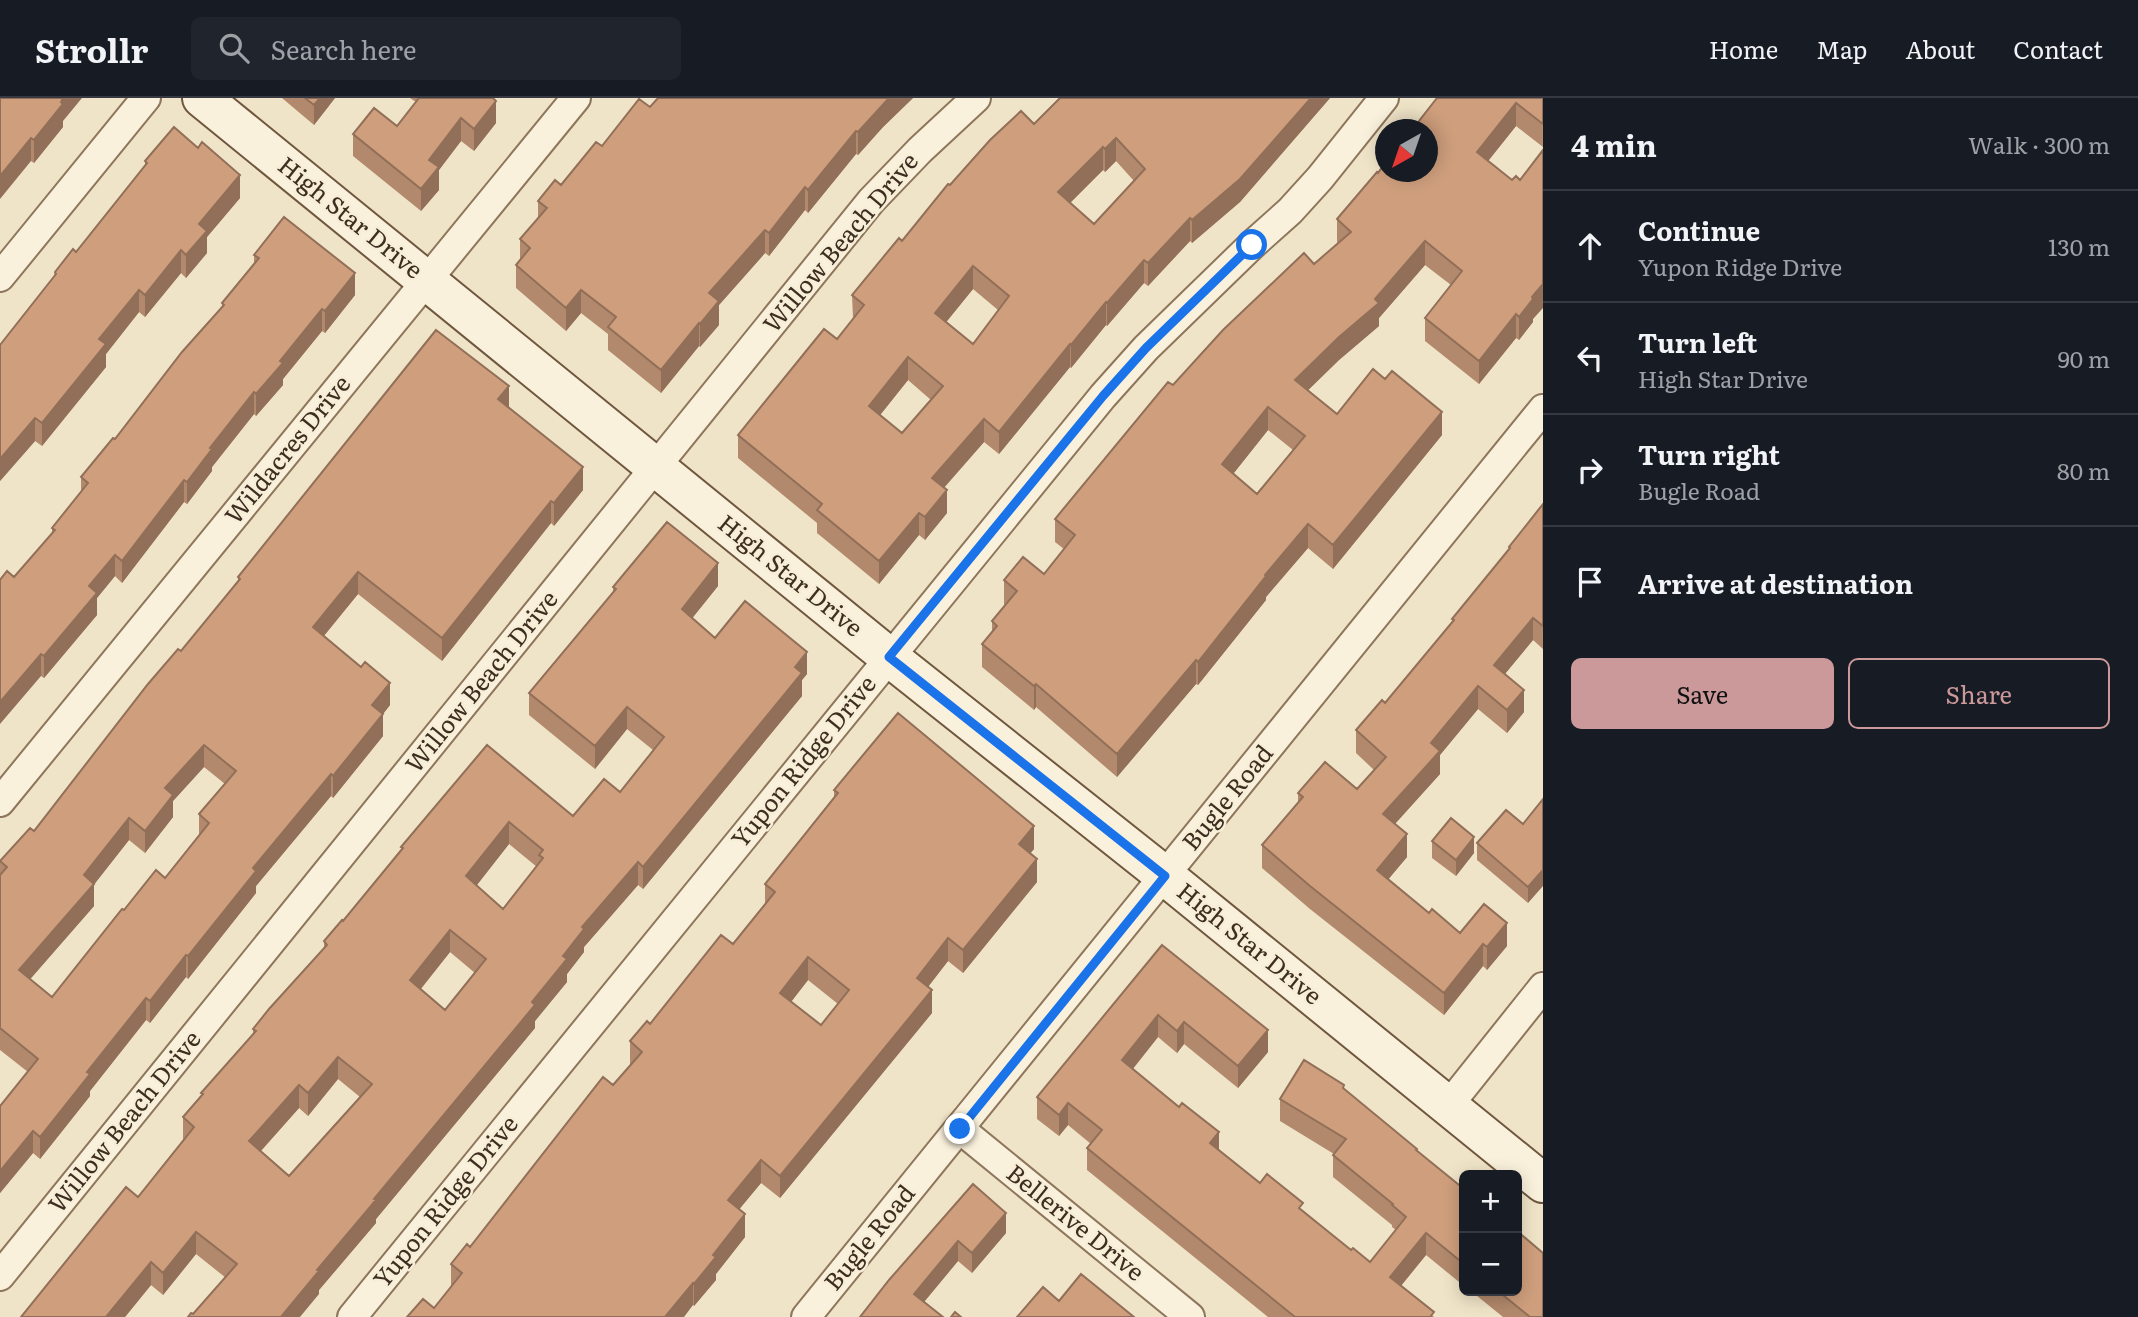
<!DOCTYPE html>
<html lang="en">
<head>
<meta charset="utf-8">
<style>
	body { margin:0; font-family:Literata,serif; background:#20242c; color:#f1f3f6 }
	.controls { position:absolute; right:21px; bottom:21px; display:grid; overflow:hidden; border-radius:10px; box-shadow:0 4px 18px #0003 }
	.controls button { width:63px; height:63px; display:grid; place-items:center; padding:0; border:0; border-bottom:2px solid #363941; background:#171b24; color:#f1f3f6; font:35px sans-serif }
	.compass { position:absolute; left:1375px; top:21px; width:63px; height:63px; border-radius:50%; background:#171b24; box-shadow:0 4px 18px #0003; rotate:220deg }
	.stop { position:absolute; width:21px; height:21px; margin:-16px; border:5px solid #1a73e8; border-radius:50%; background:#fff }
	.stop.end { background:#1a73e8; border-color:#fff; box-shadow:0 2px 7px #0008 }
	.list { margin:0; padding:0; list-style:none }
	h2 { display:flex; justify-content:space-between; align-items:center; height:91px; margin:0; padding:0 28px; font-size:30px }
	h2 small { font-size:23px; font-weight:400; color:#9ea1a6 }
	.list li { display:grid; grid-template-columns:46px 1fr auto; gap:21px; align-items:center; box-sizing:border-box; height:112px; padding:0 28px; border-top:2px solid #363941 }
	.list b { display:block; font-size:26px; white-space:nowrap }
	.list p { margin:0; font-size:23px; white-space:nowrap; color:#9ea1a6 }
	.list em { font-size:23px; font-style:normal; color:#9ea1a6 }
	.actions { display:flex; gap:14px; padding:21px 28px }
	.actions a { flex:1; padding:16px 0; border:2px solid #cc999b; border-radius:10px; text-align:center; font-size:24px; color:#cc999b }
	.actions .main { background:#cc999b; color:#111 }
	.icon { flex:none; width:38px; height:38px; fill:none; stroke:currentColor; stroke-width:2; stroke-linecap:round; stroke-linejoin:round }
	.map { position:relative; flex:none; width:1543px; height:1219px; overflow:hidden }
	header { display:flex; align-items:center; gap:42px; box-sizing:border-box; height:98px; padding:0 35px; background:#171b24; border-bottom:2px solid #363941 }
	header strong { font-size:33px }
	nav { display:flex; gap:38px; margin-inline-start:auto; font-size:24px }
	.search { width:490px; height:63px; background:#20242c; display:flex; align-items:center; gap:18px; box-sizing:border-box; padding:0 24px; border-radius:10px; color:#9ea1a6; font-size:26px }
	main { display:flex }
	aside { flex:1; background:#171b24 }
	.map>svg:first-child { display:block }
	.lines { fill:none; stroke-linecap:round; stroke-linejoin:round }
	.street-casing { stroke:#8d765c; stroke-width:32 }
	.secondary-casing { stroke:#6f573f; stroke-width:42 }
	.street { stroke:#faf1dc; stroke-width:28 }
	.secondary { stroke:#faf1dc; stroke-width:38 }
	.wall { fill:#b2896c; fill-rule:evenodd }
	.shaded-wall { fill:#916f58 }
	.building { fill:#cf9f7d; stroke:#916f58; stroke-width:2; fill-rule:evenodd }
	.route { stroke:#1a73e8; stroke-width:9 }
	.labels { text-anchor:middle; stroke-width:5; stroke-linejoin:round; paint-order:stroke }
	.street-label { font-size:24px; fill:#3d2e20; stroke:#f7eed8 }
</style>
</head>
<body>
<header>
<strong>Strollr</strong>
<div class="search"><svg class="icon" aria-label="search" viewBox="0 0 24 24"><circle cx="10" cy="10" r="6"/><path d="M15 15l6 6"/></svg>Search here</div>
<nav><a>Home</a><a>Map</a><a>About</a><a>Contact</a></nav>
</header>
<main>
<div class="map">
<svg width="1543" height="1219" viewBox="0 0 1543 1219">
	<rect width="100%" height="100%" fill="#f0e4c8"/>
	<g class="lines">
		<g class="street-casing">
			<path id="street" d="M0 179 146 0
				M0 704 576 0
				M1448 1008 1543 889
				M960 1031 1190 1219
				M0 1178 871 103 920 52 976 0
				M352 1219 1103 298 1146 250 1252 147 1290 113 1320 80 1384 0
				M806 1219 1543 311"/>
		</g>
		<g class="secondary-casing">
			<path id="secondary" d="M202 0 889 559 1165 778 1543 1085"/>
		</g>
		<use href="#street" class="street"/>
		<use href="#secondary" class="secondary"/>
	</g>
	<path class="wall" d="M0 0 63 23V29L34 65 31 63Z
		M282 0H335L314 27Z
		M410 0H493L496 25 474 53 461 43 439 72V92L421 113 353 58V36L397 28 416 4Z
		M658 0H913L883 29 858 57 856 56 808 115 805 112 769 158 765 155 719 207V227L700 249 699 248 661 295 608 252V236L581 215 566 233 516 190V167L520 162V141L538 121V103L561 87 602 48 650 9Z
		M1058 0H1330L1240 104 1192 145 1190 143 1148 188 1144 185 1107 228 1106 227 1071 270 1070 269 999 356 984 344 944 390 947 415 925 442 919 437 879 486 817 435V425L738 360V337L837 241 853 220 852 197 902 143 950 87 1034 26 1058 2ZM1116 63 1134 83 1094 126 1070 105 1103 72 1105 74ZM973 191 998 212 973 246 946 224ZM908 282 931 302 902 335 880 317Z
		M1437 0H1543V49L1516 28 1488 63 1533 224 1519 242 1516 240 1479 286 1425 243V220L1451 187 1425 167 1379 220V228L1339 262 1308 292 1337 316 1442 337 1333 471 1308 450 1266 499V502L1198 587 1196 586 1117 679 1036 609 1034 612 982 569V546L992 534V523L1005 507 1004 506V482L1044 476 1064 451 1055 444V421L1173 287 1338 145 1337 144V121L1378 75ZM1268 332 1293 352 1257 396 1233 376Z
		M145 63 240 100 207 139V155L186 180 181 175 145 219 139 214 106 256V269L42 348 35 343 0 383 55 174 76 154 145 68Z
		M254 157 355 197 325 235 322 233 283 281V287L256 318 254 316 212 369V373L187 406 184 404 122 485 115 478 97 500V517L44 580 41 578 14 479 52 436V430L81 394V379L115 341 222 210V205L254 166Z
		M509 310 583 392 554 428 551 425 442 563 358 496 324 538 390 607 383 616V638L333 700 331 698 256 788V795L188 881 186 879 150 925 146 922 90 993V998L40 1061 33 1055 0 1095V1111V1008L28 974 0 952V763L34 733 238 484V479ZM204 669 225 686 199 716V738L165 780 124 812 52 899 30 881 94 808V786L129 742 145 755 173 719V703Z
		M1543 406V551L1533 542 1505 576 1524 614 1507 635 1478 611 1440 657V676L1395 726 1407 759 1388 781 1429 815 1460 835 1507 848 1487 872 1483 868 1444 917 1310 811 1262 770V747L1298 705V695L1357 691 1374 672 1356 655V632L1385 605 1452 525V521L1509 452V449Z
		M718 488 692 520 715 540 807 576 802 582V598L643 791 638 787 584 849V854L567 876V884L535 923V930L376 1121V1125L319 1192V1196L193 1216 226 1180 196 1156 163 1197 151 1187 125 1219H21L138 1099 183 1042V1019L201 998V995L253 936V931L324 850V843L343 823 401 753V749L487 647 573 718 620 694 653 652 627 631 595 671 529 617V595L613 495V489ZM509 746 537 769 503 811 476 788ZM450 854 475 875 445 912 421 891ZM338 981 360 999 289 1078 261 1053 299 1010 308 1018Z
		M834 692 1034 751 1030 755 1037 784 963 875 948 863 928 889 932 915 780 1100 761 1085 739 1111 745 1139 716 1176V1182L694 1208 693 1207 434 1210 451 1189V1166L470 1149 631 967 630 966V943L650 926 733 846 765 807V786L834 699ZM808 882 838 906 821 927 791 904Z
		M1543 701 1528 805 1477 762V745L1523 726Z
		M1432 743 1474 755 1456 778 1432 760Z
		M1162 847 1268 954 1238 990 1184 946 1177 955 1158 939 1133 971 1219 1052 1260 1085 1303 1113 1351 1152 1370 1164 1396 1132 1392 1129V1127L1333 1079V1057L1334 1056 1280 1023V1001L1344 991 1417 1053 1464 1091V1188L1426 1157 1401 1188 1434 1219H1268L1087 1072V1050L1091 1046 1068 1027 1059 1038 1037 1021V999Z
		M973 1086 1006 1135 972 1175 958 1163 924 1204 860 1219Z
		M1471 1193H1517L1543 1219H1503Z"/>
	<path class="shaded-wall" d="M63 0H82L63 23V29L34 65V42Z
		M320 0H335L314 27V7Z
		M889 0H913L883 29 858 57V34Z
		M1311 0H1330L1240 104 1192 145V122Z
		M496 3V25L474 53V31Z
		M1516 5V28L1477 77V54Z
		M461 20V43L439 72V92L421 113V91L429 62Z
		M856 33V56L808 115V92Z
		M31 40V63L0 101V78Z
		M1116 40V63L1105 74V51Z
		M1103 49V72L1058 117V94Z
		M240 77V100L207 139V155L186 180V157L199 126Z
		M805 89V112L769 158V135Z
		M1190 120V143L1148 188V165Z
		M765 132V155L719 207V227L700 249V226L709 195Z
		M1425 143V167L1379 220V228L1339 262 1295 305V282L1375 201Z
		M181 152V175L145 219V197Z
		M1144 162V185L1107 228V205Z
		M973 168V191L935 238V215Z
		M355 175V197L325 235V213Z
		M1543 186V210L1533 221V224L1519 242V219L1532 199Z
		M139 192V214L106 256V269L42 348V325L99 241Z
		M581 192V215L566 233V210Z
		M1106 204V227L1071 270V247Z
		M322 211V233L283 281V287L256 318V296L280 263Z
		M1516 216V240L1479 286V263Z
		M699 225V248L661 295V272Z
		M1070 246V269L999 356V334Z
		M908 259V282L869 331V308Z
		M509 288V310L498 301Z
		M254 294V316L212 369V373L187 406V384L210 350Z
		M1268 309V332L1222 390V366Z
		M1442 314V337L1333 471V447Z
		M35 320V343L0 383V361Z
		M984 321V344L932 403V380Z
		M583 369V392L554 428V405Z
		M184 382V404L122 485V463Z
		M947 392V415L925 442V419Z
		M551 403V425L442 563V540Z
		M919 415V437L879 486V463Z
		M1308 426V450L1266 499V502L1198 587V564L1265 477Z
		M115 457V478L97 500V517L44 580V558L89 488Z
		M718 465V488L682 533V511Z
		M358 474V496L313 551V529Z
		M1533 520V542L1494 589V567Z
		M807 554V576L802 582V598L643 791V769Z
		M41 556V578L0 626V604Z
		M1196 562V586L1117 679V656Z
		M390 585V607L383 616V638L333 700V678L372 607Z
		M1036 586V609L1034 612V588Z
		M1478 588V611L1440 657V676L1383 739V716L1431 645Z
		M1524 592V614L1507 635V612Z
		M627 609V631L595 671V648Z
		M204 647V669L173 703V719L145 755V733L165 690Z
		M331 676V698L256 788V795L188 881V858L253 770Z
		M129 720V742L93 788 94 786V808L19 894V872L84 777Z
		M509 724V746L466 801V778Z
		M1034 728V751L1019 769V746Z
		M1407 736V759L1377 795V772Z
		M1474 739V755L1456 778V762Z
		M1037 761V784L963 875V852Z
		M638 764V787L584 849V854L567 876V884L535 923V930L376 1121V1125L319 1192V1196L300 1219H281L317 1172 532 904 582 829Z
		M1543 772V788L1528 805V789Z
		M1507 825V848L1487 872V849Z
		M450 832V854L410 904V882Z
		M948 840V863L917 903V880Z
		M1483 846V868L1444 917V895Z
		M186 857V879L150 925V903Z
		M808 859V882L780 918V895Z
		M932 892V915L780 1100V1078Z
		M146 900V922L90 993V998L40 1061V1039L87 974Z
		M1158 917V939L1122 984V962Z
		M1184 924V946L1177 955V933Z
		M1268 932V954L1238 990V968Z
		M338 959V981L308 1018V995Z
		M299 987V1010L249 1066V1043Z
		M1068 1005V1027L1059 1038V1017Z
		M33 1033V1055L0 1095V1111V1073Z
		M1219 1034V1056L1210 1045Z
		M761 1062V1085L728 1125V1102Z
		M1006 1115V1135L972 1175V1155Z
		M745 1116V1139L716 1176V1182L694 1208V1186L713 1157Z
		M196 1134V1156L163 1197V1175Z
		M1426 1135V1157L1390 1201V1179Z
		M958 1143V1163L914 1216V1196Z
		M151 1164V1187L125 1219H106Z
		M693 1185V1207L684 1219H665Z"/>
	<path class="building" d="M0 0H63L61 4 63 6 34 42 31 40 0 78Z
		M305 0H320L314 7Z
		M419 0H493L496 3 474 31 461 20 429 62 439 69 421 91 353 36 374 10 397 28Z
		M658 0H889L858 34 856 33 808 92 805 89 769 135 765 132 709 195 719 203 700 226 699 225 661 272 608 229 616 219 581 192 566 210 516 167 530 150 520 141 547 110 538 103 555 82 561 87 596 44 602 48 639 1 650 9Z
		M1060 0H1311L1240 81 1192 122 1190 120 1148 165 1144 162 1107 205 1106 204 1071 247 1070 246 999 334 984 321 932 380 947 392 925 419 919 415 879 463 817 412 822 406 738 337 824 231 837 241 864 207 852 197 899 140 902 143 948 86 950 87 990 42 1021 13 1034 26ZM1116 40 1145 71 1094 126 1058 94 1103 49 1105 51ZM973 168 1009 198 973 246 935 215ZM908 259 943 288 902 335 869 308Z
		M1437 0H1543V26L1516 5 1477 54 1512 82 1516 78 1520 82 1543 52V186L1532 199 1533 201 1519 219 1516 216 1479 263 1425 220 1462 173 1425 143 1375 201 1379 205 1339 239 1295 282 1337 316 1373 271 1385 281 1392 273 1442 314 1333 447 1308 426 1265 477 1266 478 1198 564 1196 562 1117 656 1036 586 1034 588 982 546 997 528 992 523 1017 493 1004 482 1023 459 1044 476 1075 437 1055 421 1168 284 1173 287 1223 232 1304 155 1314 166 1351 134 1337 121 1377 74 1378 75 1385 65V74H1427V32H1412ZM1268 309 1305 338 1257 396 1222 366Z
		M174 29 198 50 202 44 240 77 199 126 207 133 186 157 181 152 145 197 139 192 99 241 106 246 42 325 35 320 0 361V247L56 176 55 174 73 151 76 154 147 65 145 63Z
		M284 119 355 175 325 213 322 211 280 263 283 265 256 296 254 294 210 350 212 351 187 384 184 382 122 463 115 457 89 488 97 495 44 558 41 556 0 604V482L7 473 14 479 55 432 52 430 88 385 81 379 113 340 115 341 182 254 224 207 222 205 259 160 254 157Z
		M436 232 509 288 498 301 583 369 554 405 551 403 442 540 358 474 313 529 361 569 365 564 390 585 372 607 383 616 333 678 331 676 253 770 256 773 188 858 186 857 150 903 146 900 87 974 90 976 40 1039 33 1033 0 1073V1008L38 961 0 930V777L7 769 0 763 30 730 34 733 148 586 178 551 181 553 240 481 238 479ZM204 647 236 673 199 716 209 725 165 780 156 772 124 812 122 811 52 899 19 872 94 786 84 777 129 720 145 733 173 697 165 690Z
		M1543 406V528L1533 520 1494 567 1524 592 1507 612 1478 588 1431 645 1440 653 1383 716 1407 736 1377 772 1429 815 1432 811 1460 835 1484 806 1507 825 1487 849 1483 846 1444 895 1310 788 1262 747 1303 699 1298 695 1325 664 1357 691 1386 659 1356 632 1382 602 1385 605 1454 522 1452 521 1510 450 1509 449Z
		M667 424 718 465 682 511 715 540 745 503 807 554 795 569 802 575 643 769 638 764 582 829 584 831 563 858 567 861 532 904 535 907 374 1101 376 1102 317 1172 319 1173 290 1208 281 1219H188L191 1215 193 1216 237 1166 196 1134 163 1175 151 1164 106 1219H21L126 1089 138 1099 194 1029 183 1019 203 996 201 995 256 933 253 931 269 911 327 847 324 843 342 822 343 823 403 750 401 749 487 647 573 718 604 681 620 694 664 639 627 609 595 648 529 595 616 491 613 489ZM509 724 543 752 539 757 543 760 503 811 466 778ZM450 832 486 861 445 912 410 882ZM338 959 372 986 289 1078 249 1043 299 987 308 995Z
		M898 615 1034 728 1019 746 1037 761 963 852 948 840 917 880 932 892 780 1078 761 1062 728 1102 745 1116 713 1157 716 1159 694 1186 693 1185 665 1219H407L423 1201 434 1210 462 1175 451 1166 467 1146 470 1149 603 979 613 987 642 954 630 943 647 923 650 926 721 837 733 846 775 794 765 786 838 695 834 692ZM808 859 849 892 821 927 780 895Z
		M1543 701V772L1528 789 1477 745 1506 712 1523 726Z
		M1451 720 1474 739 1456 762 1432 743Z
		M1162 847 1268 932 1238 968 1184 924 1177 933 1158 917 1122 962 1179 1009 1182 1005 1219 1034 1210 1045 1260 1085 1267 1076 1303 1105 1299 1110 1351 1152 1353 1150 1370 1164 1406 1119 1392 1107 1393 1106 1333 1057 1346 1041 1280 1001 1304 962 1344 987 1343 990 1417 1051 1416 1052 1464 1091V1166L1426 1135 1390 1179 1434 1214 1430 1219H1295L1087 1050 1102 1032 1068 1005 1059 1017 1037 999Z
		M973 1086 1006 1115 972 1155 958 1143 914 1196 943 1219H860L889 1182Z
		M1517 1133 1543 1155V1219H1530L1498 1193H1517Z
		M1081 1176 1134 1219H1017L1043 1189 1059 1203Z
		M955 1214 961 1219H951Z"/>
	<g class="lines">
		<path class="route" d="M960 1031 1165 778 889 559 1103 298 1146 250 1252 147"/>
	</g>
	<g class="labels">
		<g class="street-label">
			<text transform="translate(350 120) rotate(39)" y="8">High Star Drive</text>
			<text transform="translate(841 145) rotate(-50)" y="8">Willow Beach Drive</text>
			<text transform="translate(288 352) rotate(-51)" y="8">Wildacres Drive</text>
			<text transform="translate(790 478) rotate(39)" y="8">High Star Drive</text>
			<text transform="translate(482 584) rotate(-51)" y="8">Willow Beach Drive</text>
			<text transform="translate(804 664) rotate(-51)" y="8">Yupon Ridge Drive</text>
			<text transform="translate(1228 700) rotate(-51)" y="8">Bugle Road</text>
			<text transform="translate(1249 846) rotate(39)" y="8">High Star Drive</text>
			<text transform="translate(125 1024) rotate(-51)" y="8">Willow Beach Drive</text>
			<text transform="translate(446 1104) rotate(-51)" y="8">Yupon Ridge Drive</text>
			<text transform="translate(1075 1125) rotate(39)" y="8">Bellerive Drive</text>
			<text transform="translate(870 1140) rotate(-51)" y="8">Bugle Road</text>
		</g>
	</g>
</svg>
<div class="controls">
<button>+</button>
<button>−</button>
</div>
<svg class="compass" viewBox="-18 -18 36 36"><path d="M0-13l5 13h-10z" fill="#e53935"/><path d="M0 13l5-13h-10z" fill="#9ea1a6"/></svg>
<div class="stop" style="left:1252px;top:147px"></div>
<div class="stop end" style="left:960px;top:1031px"></div>
</div>
<aside>
<h2>4 min<small>Walk · 300 m</small></h2>
<ul class="list">
<li><svg class="icon" aria-label="ahead" viewBox="0 0 24 24"><path d="M12 20V5M6 11l6-6 6 6"/></svg><div><b>Continue</b><p>Yupon Ridge Drive</p></div><em>130 m</em></li>
<li><svg class="icon" aria-label="left" viewBox="0 0 24 24"><path d="M17 20v-9H6M10 6l-5 5 5 5"/></svg><div><b>Turn left</b><p>High Star Drive</p></div><em>90 m</em></li>
<li><svg class="icon" aria-label="right" viewBox="0 0 24 24"><path d="M7 20v-9h11M14 6l5 5-5 5"/></svg><div><b>Turn right</b><p>Bugle Road</p></div><em>80 m</em></li>
<li><svg class="icon" aria-label="arrive" viewBox="0 0 24 24"><path d="M6 21V4h12l-3 4 3 4H6"/></svg><div><b>Arrive at destination</b></div></li>
</ul>
<div class="actions"><a class="main">Save</a><a>Share</a></div>
</aside>
</main>
</body>
</html>
